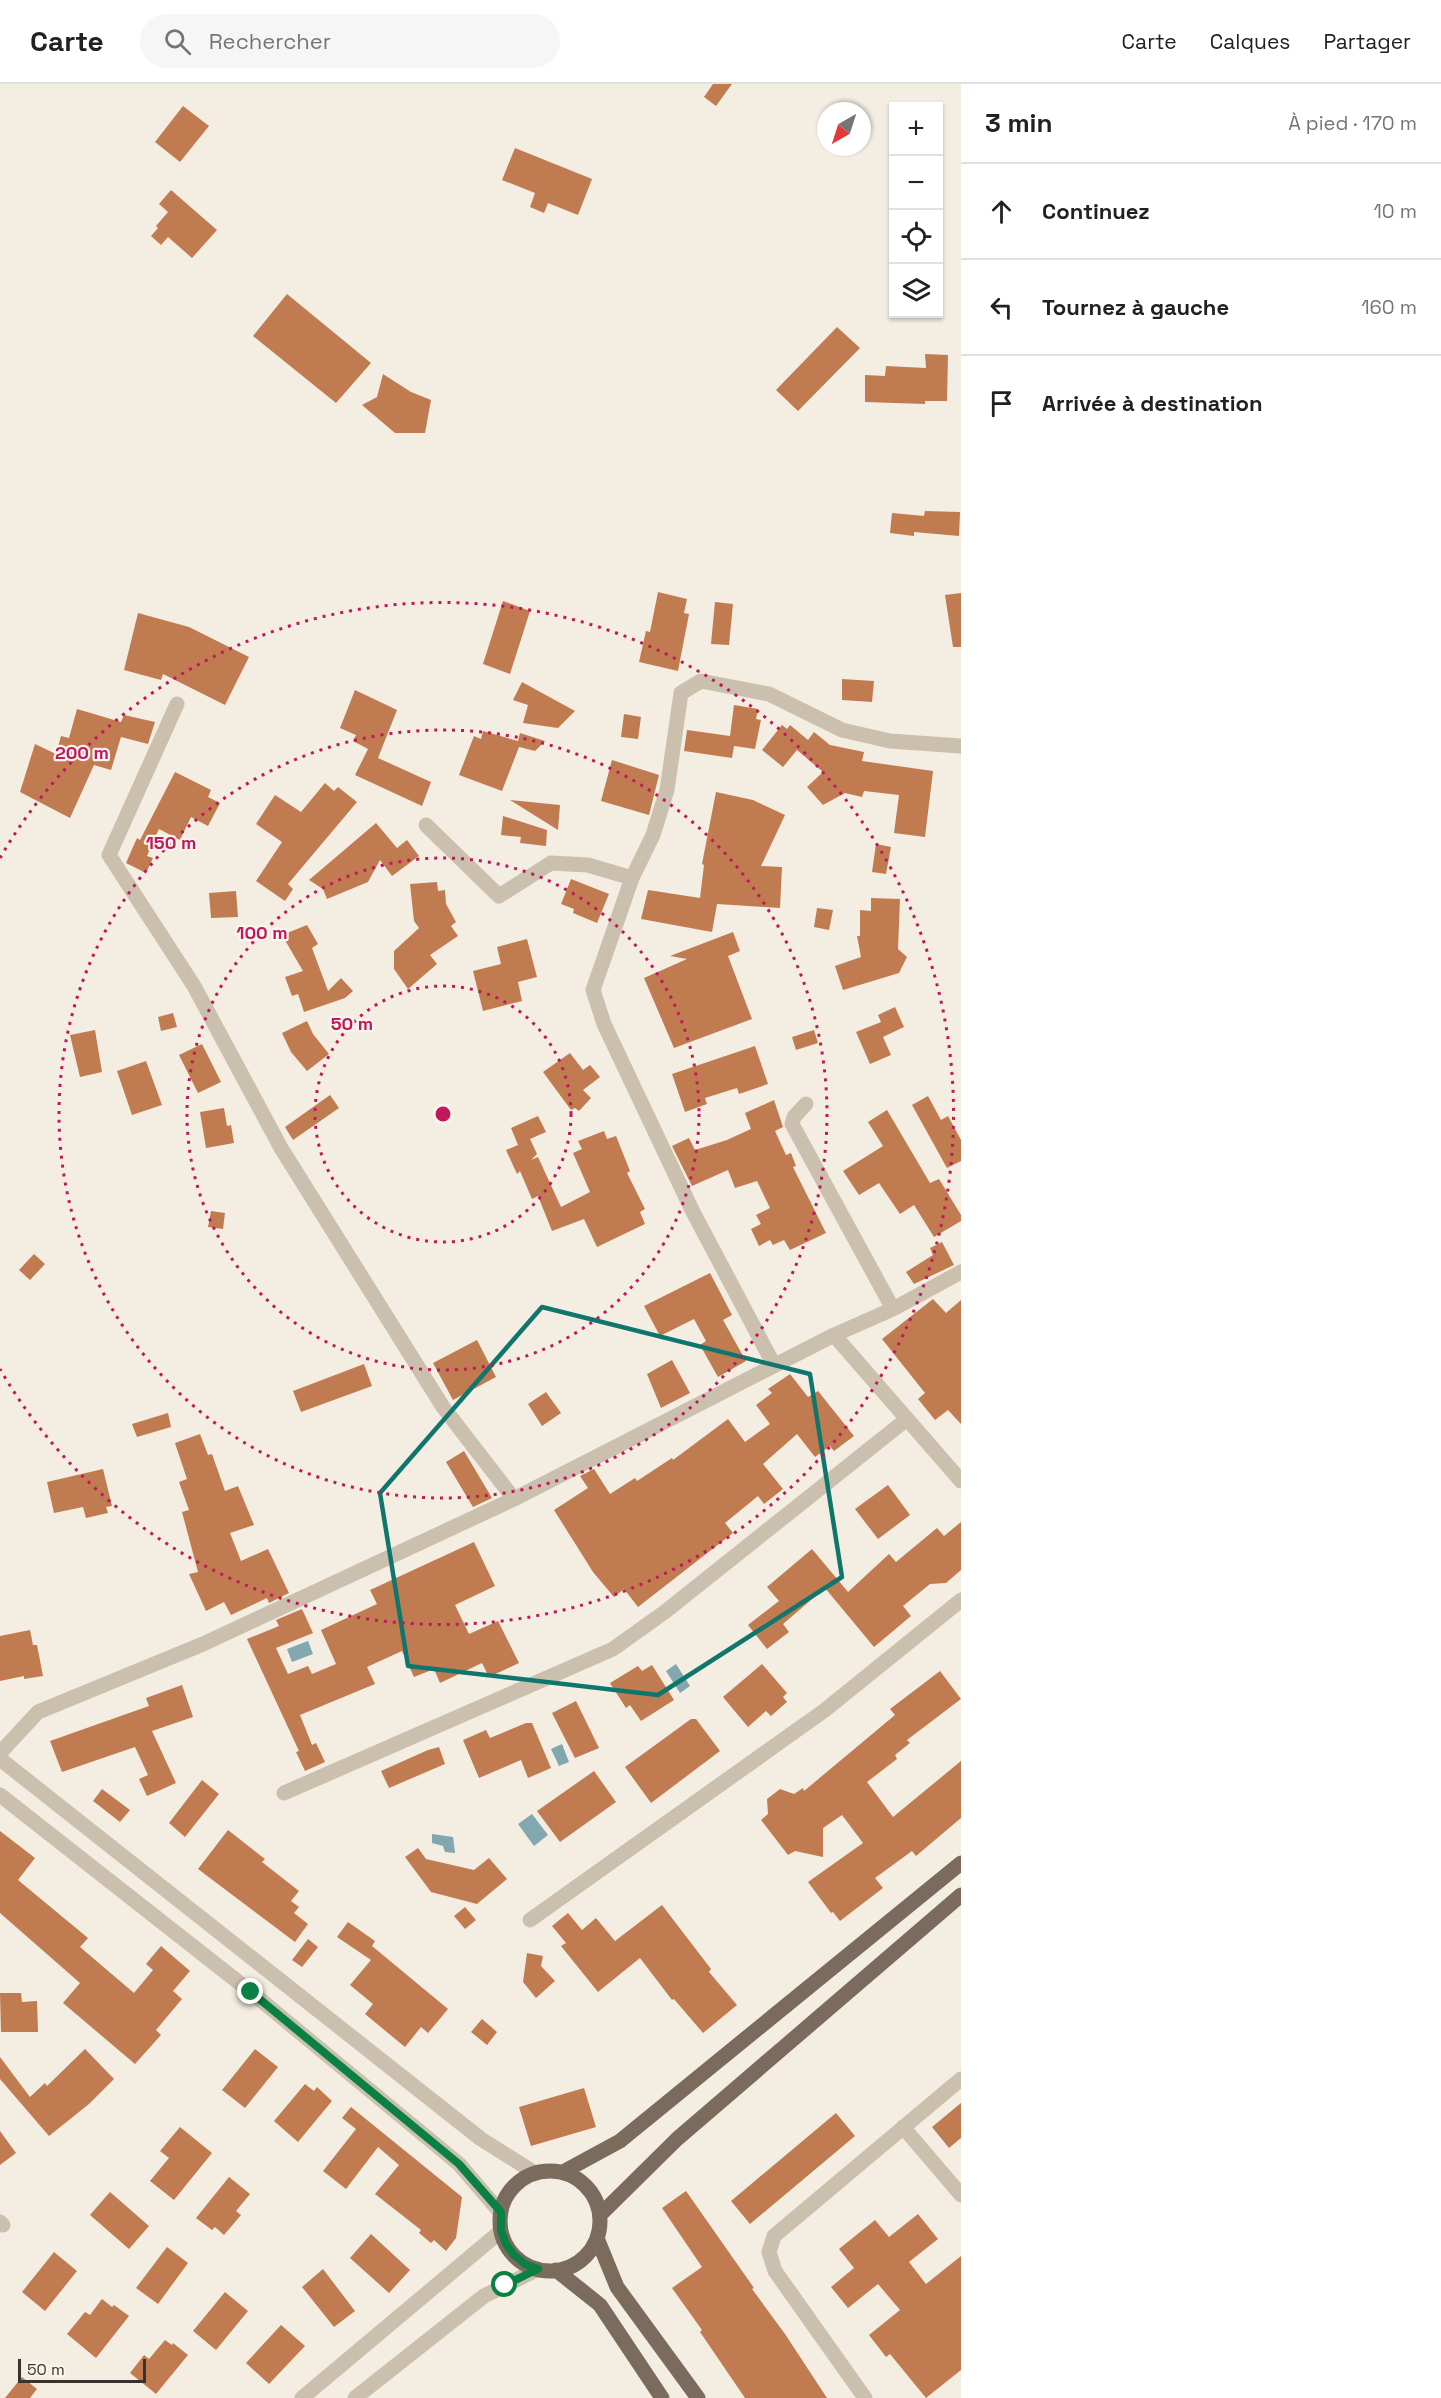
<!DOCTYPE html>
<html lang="fr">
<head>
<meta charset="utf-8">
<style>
	body { margin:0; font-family:"Space Grotesk",sans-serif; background:#f6f6f6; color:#202124 }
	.controls { position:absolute; right:18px; top:18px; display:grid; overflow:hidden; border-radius:0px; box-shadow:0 2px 4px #0004 }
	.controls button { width:54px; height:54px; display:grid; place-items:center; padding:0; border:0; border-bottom:2px solid #e0e0e0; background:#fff; color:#202124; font:30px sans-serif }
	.compass { position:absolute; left:817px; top:18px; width:54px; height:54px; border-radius:50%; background:#fff; box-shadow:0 2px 4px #0004; rotate:219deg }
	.scale { position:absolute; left:18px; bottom:15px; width:128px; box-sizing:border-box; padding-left:6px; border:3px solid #3a322c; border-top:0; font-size:16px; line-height:21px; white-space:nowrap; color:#3a322c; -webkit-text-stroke:4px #faf6ee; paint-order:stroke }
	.stop { position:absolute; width:18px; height:18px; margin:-14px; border:4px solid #0b8043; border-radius:50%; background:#fff }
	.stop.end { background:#0b8043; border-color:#fff; box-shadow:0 2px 6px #0008 }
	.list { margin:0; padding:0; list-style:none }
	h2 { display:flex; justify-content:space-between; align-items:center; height:78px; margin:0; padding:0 24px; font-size:26px }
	h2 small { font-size:20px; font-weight:400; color:#757577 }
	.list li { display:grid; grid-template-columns:39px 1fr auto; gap:18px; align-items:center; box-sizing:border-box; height:96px; padding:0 24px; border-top:2px solid #e0e0e0 }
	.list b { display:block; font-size:22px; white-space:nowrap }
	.list em { font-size:20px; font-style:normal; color:#757577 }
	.icon { flex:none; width:33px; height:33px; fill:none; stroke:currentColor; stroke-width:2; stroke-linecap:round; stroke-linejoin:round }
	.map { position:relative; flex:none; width:961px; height:2314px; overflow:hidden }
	header { display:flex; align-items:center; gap:36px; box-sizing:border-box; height:84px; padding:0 30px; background:#fff; border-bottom:2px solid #e0e0e0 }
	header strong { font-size:28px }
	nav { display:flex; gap:33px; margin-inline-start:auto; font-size:21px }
	.search { width:420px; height:54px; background:#f6f6f6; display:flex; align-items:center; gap:15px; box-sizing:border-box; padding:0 21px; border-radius:33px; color:#757577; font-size:22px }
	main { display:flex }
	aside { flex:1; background:#fff }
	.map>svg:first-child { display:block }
	.water { fill:#81a7af }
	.building { fill:#c17b51 }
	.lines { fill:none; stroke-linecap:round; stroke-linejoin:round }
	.minor { stroke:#cbbfad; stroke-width:15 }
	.major { stroke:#7b6b5d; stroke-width:15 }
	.route { stroke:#0b8043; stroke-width:8 }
	.marked { fill:none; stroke:#0f766e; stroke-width:4.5; stroke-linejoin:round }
	.ring { fill:none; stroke:#c2185b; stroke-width:3; stroke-dasharray:3 6 }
	.centre { fill:#c2185b; stroke:#faf6ee; stroke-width:3 }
	.ring-label { font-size:18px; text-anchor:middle; font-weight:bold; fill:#c2185b; stroke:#faf6ee; stroke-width:4.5; stroke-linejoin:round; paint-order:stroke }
</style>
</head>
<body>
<header>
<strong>Carte</strong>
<div class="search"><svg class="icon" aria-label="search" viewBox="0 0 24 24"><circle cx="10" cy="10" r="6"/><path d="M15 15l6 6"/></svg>Rechercher</div>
<nav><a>Carte</a><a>Calques</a><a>Partager</a></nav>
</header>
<main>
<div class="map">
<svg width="961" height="2314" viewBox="0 0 961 2314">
	<rect width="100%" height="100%" fill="#f3ede2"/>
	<path class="water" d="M308 1557 313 1570 292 1578 287 1565Z
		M676 1580 690 1602 680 1609 666 1587Z
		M562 1660 569 1678 559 1682 551 1665Z
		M532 1730 548 1751 534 1762 518 1740Z
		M432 1750 453 1753 455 1769 445 1768 443 1762 432 1759Z"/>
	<path class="building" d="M713 0H732L716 22 704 13Z
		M183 22 209 42 180 78 155 58Z
		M515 64 592 95 578 131 548 119 544 129 530 123 535 109 502 96Z
		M171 106 217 146 192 174 168 153 161 161 151 152 158 144 156 142 168 128 159 120Z
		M287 210 371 279 336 319 253 252Z
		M837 243 860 264 798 327 776 306Z
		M925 270 948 271 947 317H925V320L865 318V291L885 292 886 282 926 284Z
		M383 290 411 308 431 316 425 349H395L362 321 377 313Z
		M925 427 960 428 959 452 914 448V452L890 449 892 429 924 432Z
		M658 508 687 515 684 529 689 530 678 587 639 578 646 547 650 548Z
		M961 509V563H953L945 511Z
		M503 517 530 527 510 590 483 580Z
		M715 518 733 520 729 561 711 560Z
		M138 529 189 543 249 573 225 621 163 590 161 596 124 586Z
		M842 595 874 597 872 618 842 616Z
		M522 598 575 627 558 644 523 639 528 621 513 616Z
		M355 606 397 626 378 674 431 698 422 722 355 691 368 665 353 657 356 651 340 644Z
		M734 621 758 625 756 635 761 636 755 665 734 662 732 674 684 667 687 646 730 652Z
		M77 625 121 638 124 631 155 638 148 660 121 653 111 686 94 681 70 734 20 708 35 660 56 670 61 652 69 654Z
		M624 630 641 633 638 655 621 653Z
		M782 641 787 645 790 641 808 656 814 648 830 661 864 668 862 677 933 687 925 753 894 749 899 711 864 707 862 713 845 709 823 721 807 703 823 688 797 666 783 683 762 666Z
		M483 647 518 657 520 649 545 657 535 667 519 663 502 707 459 691 474 652 481 655Z
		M612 676 659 691 649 731 601 717Z
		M175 688 211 706 208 713 220 719 208 742 191 733 180 756 159 745 147 772 153 774 146 789 126 779 137 754 140 756Z
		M325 699 334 707 338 703 357 718 288 800 293 805 285 817 256 797 282 758 256 740 275 711 301 728Z
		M716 708 753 716 785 731 761 782 782 783 780 824 717 820 712 848 641 835 648 806 700 814 704 781 702 780Z
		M510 716 560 721 558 746Z
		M503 732 547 746 546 762 520 759 521 753 501 751Z
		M376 739 397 764 407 756 419 772 392 792 380 776 368 798 327 815 323 805 309 796Z
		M876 760 891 763 886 790 872 788Z
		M571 795 609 810 597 839 573 829 574 825 561 820Z
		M437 798 438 807 445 806 446 820 456 838 451 842 458 852 430 871 437 880 408 905 394 885V867L419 844 414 837 410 800Z
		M236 807 238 833 211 834 209 809Z
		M871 814 900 815 898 865 907 873 899 889 843 906 835 882 861 873 857 852H860V826L871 827Z
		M817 824 833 826 829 846 814 843Z
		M307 841 318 860 312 864 328 907 341 894 353 907 345 914 304 928 298 910 292 912 285 893 303 887 282 851Z
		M733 848 740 867 728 872 752 935 674 964 644 894 687 875 670 872Z
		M527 855 537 893 518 898 522 917 483 927 473 887 501 880 497 863Z
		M895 923 904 943 883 953 891 971 870 980 856 948 881 938 878 931Z
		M173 929 177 943 161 947 158 933Z
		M307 937 313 950 329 970 307 987 291 968 282 949Z
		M95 946 102 988 80 993 70 951Z
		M814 946 818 959 796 966 792 953Z
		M202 960 221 998 198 1009 179 971Z
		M755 962 768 1000 739 1010 737 1004 705 1014 707 1020 685 1028 672 990Z
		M570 969 583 986 590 981 600 993 583 1006 591 1014 579 1027 575 1024 571 1026 543 988Z
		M146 977 162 1021 132 1031 117 987Z
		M330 1011 339 1024 293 1056 285 1043Z
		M928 1012 941 1036 948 1032 961 1056V1077L947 1084 912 1021Z
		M774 1016 783 1043 775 1047 786 1071 791 1069 796 1082 793 1083 826 1149 790 1166 784 1156 773 1161 770 1156 759 1162 751 1145 761 1140 756 1131 770 1124 757 1097 735 1104 728 1086 692 1102 672 1062 689 1054 695 1066 727 1056 751 1045 745 1029Z
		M224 1024 227 1042 231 1041 234 1059 206 1064 200 1028Z
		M887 1026 930 1099 939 1095 961 1131V1137L934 1153 914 1121 900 1130 879 1099 859 1111 843 1087 883 1062 868 1038Z
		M538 1032 546 1048 530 1055 537 1070 531 1076 538 1073 561 1123 590 1108 573 1069 582 1065 578 1057 604 1047 607 1055 616 1052 630 1087 627 1089 645 1125 640 1128 645 1140 597 1163 584 1135 552 1147 538 1112 532 1115 520 1087 517 1090 506 1066 518 1061 511 1044Z
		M211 1127 225 1129 223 1145 208 1143Z
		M942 1158 954 1181 914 1200 906 1188 933 1171 930 1164Z
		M34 1170 45 1180 30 1196 19 1186Z
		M710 1189 732 1231 723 1236 746 1277 718 1293 700 1261 706 1257 694 1235 660 1252 644 1222Z
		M933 1215 946 1229 961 1216V1340L948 1326 935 1336 918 1315 925 1309 882 1255Z
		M477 1256 496 1293 453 1316 433 1279Z
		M672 1276 690 1309 661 1324 647 1290Z
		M364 1280 372 1302 301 1328 293 1307Z
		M790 1290 808 1313 818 1307 854 1352 834 1367 830 1362 815 1373 797 1350 763 1380 783 1405 764 1420 758 1412 725 1439 733 1449 638 1523 624 1505 614 1513 593 1488 554 1426 588 1404 580 1392 594 1385 610 1410 635 1394 637 1397 672 1374 673 1376 728 1335 745 1358 770 1340 756 1321 772 1309 768 1305Z
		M546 1308 561 1329 542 1342 528 1320Z
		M168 1329 171 1343 137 1353 132 1340Z
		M200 1350 208 1371 212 1370 225 1407 238 1402 254 1441 230 1449 241 1477 268 1465 289 1509 269 1519 267 1514 231 1531 224 1518 206 1527 189 1490 198 1488 182 1428 189 1426 179 1398 187 1395 175 1359Z
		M464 1367 492 1414 473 1423 446 1378Z
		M103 1385 112 1422 106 1423 108 1429 86 1434 83 1423 54 1429 47 1398Z
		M888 1401 910 1431 878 1455 855 1425Z
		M961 1438V1486L946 1499 930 1500 903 1522 911 1532 874 1563 825 1504 783 1540 789 1548 767 1565 748 1541 779 1517 767 1503 812 1465 848 1508 889 1470 896 1478 937 1444 944 1452Z
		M474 1458 495 1502 455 1521 469 1550 498 1537 519 1579 489 1593 482 1579 440 1599 434 1585 414 1593 402 1567 367 1583 375 1600 300 1631 312 1661 316 1659 325 1678 305 1687 296 1668 299 1667 247 1555 279 1542 276 1536 302 1525 313 1549 276 1564 288 1590 308 1582 312 1590 336 1580 321 1546 377 1520 370 1506Z
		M30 1546 33 1561H37L43 1592 24 1595V1592L0 1597V1552Z
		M762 1580 787 1609 783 1613 787 1618 771 1632 766 1627 748 1643 723 1613Z
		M652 1581 674 1616 641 1637 630 1621 626 1624 610 1599 638 1582 642 1587Z
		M940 1587 961 1615 907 1656 910 1659 895 1671 897 1675 867 1698 893 1733 961 1677V1734L916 1772 912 1767 875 1794 883 1804 840 1837 833 1828 831 1829 808 1798 863 1759 842 1731 823 1744V1773L795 1767 788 1771 761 1736 768 1730 767 1715 780 1705 794 1710 803 1704 804 1707 895 1631 890 1625Z
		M182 1601 193 1633 152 1647 176 1699 147 1712 139 1695 148 1691 135 1663 62 1688 50 1657 149 1622 146 1614Z
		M576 1617 599 1664 575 1674 552 1629Z
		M691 1635H696L720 1667 651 1719 625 1683Z
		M526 1639H532L551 1684 528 1694 521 1676 479 1694 463 1656 486 1646 490 1654Z
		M439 1663 445 1680 389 1704 381 1687 428 1666Z
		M594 1687 616 1718 560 1758 537 1727Z
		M202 1696 219 1710 185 1753 169 1739Z
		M102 1705 130 1726 120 1738 93 1717Z
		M228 1746 265 1775 262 1778 299 1807 291 1817 299 1823 294 1829 308 1840 295 1858 198 1785Z
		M0 1747 35 1774 18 1796 88 1854 80 1863 134 1909 153 1886 146 1880 161 1862 190 1887 173 1907 182 1915 156 1946 161 1951 135 1980 63 1919 80 1899 0 1829Z
		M418 1764 426 1775 474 1786 489 1774 507 1795 477 1820 431 1808 405 1773Z
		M662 1821 711 1885 709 1888 737 1921 703 1949 674 1915 672 1916 640 1874 598 1908 561 1862 566 1859 552 1842 568 1829 582 1846 596 1834 615 1857Z
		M465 1823 476 1836 465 1845 454 1832Z
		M348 1838 375 1857 372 1862 448 1925 428 1949 421 1943 405 1963 365 1930 373 1920 350 1901 371 1876 337 1853Z
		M308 1855 318 1863 302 1883 292 1876Z
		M527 1869 543 1872 541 1882 555 1897 536 1914 523 1898Z
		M0 1909H21L22 1918 37 1917 38 1948H1Z
		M482 1935 497 1948 487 1961 471 1948Z
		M85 1965 114 1995 89 2020 49 2052 0 1995V1973L30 2013 45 1999 47 2002Z
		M255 1965 278 1983 245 2024 222 2006Z
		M305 2000 314 2007 317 2003 332 2017 298 2058 274 2037Z
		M584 2004 596 2043 531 2062 519 2023Z
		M961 2019V2054L949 2064 932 2043Z
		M351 2023 462 2113 456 2154 446 2167 434 2156 431 2159 419 2149 421 2146 375 2110 399 2081 378 2063 346 2105 323 2087 356 2045 342 2034Z
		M836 2029 855 2052 750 2140 731 2117Z
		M180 2043 212 2069 174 2116 150 2097 169 2074 160 2067Z
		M0 2047 16 2069 0 2081Z
		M229 2093 250 2110 236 2127 241 2131 224 2151 215 2143 212 2146 196 2134Z
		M686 2107 754 2204 752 2205 785 2250 827 2314H745L700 2248 702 2246 672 2204 702 2183 662 2124Z
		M110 2108 149 2142 129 2165 90 2131Z
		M918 2130 938 2155 909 2178 926 2200 961 2172V2286L926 2314 890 2270 886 2273 869 2251 900 2226 878 2200 848 2224 831 2203 854 2184 839 2165 875 2136 889 2153Z
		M371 2150 410 2186 389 2209 350 2174Z
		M167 2163 188 2179 158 2220 136 2204Z
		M54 2168 77 2187 45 2227 22 2208Z
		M323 2185 355 2227 334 2243 302 2203Z
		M225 2208 248 2227 216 2266 193 2247Z
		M102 2215 112 2223 114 2221 129 2232 96 2274 67 2250 85 2228 90 2231Z
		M281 2241 305 2262 269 2300 246 2279Z
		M165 2256 172 2261 173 2259 188 2271 156 2310 130 2289 144 2271 149 2275Z
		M22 2293 37 2305 30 2314H5Z"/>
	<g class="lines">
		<path class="minor" d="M177 620 109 771 194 902 281 1064 443 1323 514 1415
			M426 741 499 812 551 779 588 781 632 794
			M806 1020 794 1033 792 1040 893 1225
			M834 1251 961 1397
			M774 1281 692 1126 604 940 593 906 632 794 653 751 667 706 681 609 701 597 769 610 842 646 890 657 961 662
			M0 1669 38 1628 203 1560 514 1415 834 1251 893 1225 961 1188
			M0 1675 481 2055 535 2089
			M284 1709 613 1565 666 1527 907 1335
			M0 1711 251 1908 459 2080 501 2129
			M530 1836 825 1626 961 1516
			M903 2043 961 2111
			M0 2138 3 2141
			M302 2314 501 2147
			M355 2314 484 2212 538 2185
			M865 2314 775 2187 769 2168 774 2152 961 1995"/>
		<path class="major" d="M500 2137a50 50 0 1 1 100 0a50 50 0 1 1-100 0Z
			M563 2088 620 2057 961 1779
			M600 2131 677 2055 961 1811
			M597 2154 617 2203 698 2314
			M556 2186 600 2221 662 2314"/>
	</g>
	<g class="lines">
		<path class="route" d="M251 1908 459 2080 501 2128V2147L506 2160 514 2171 525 2180 538 2185 505 2201"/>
	</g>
	<path class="marked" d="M542 1223 810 1290 842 1493 658 1611 408 1582 380 1409Z"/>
	<g class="ring">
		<circle cx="443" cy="1030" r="128"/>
		<circle cx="443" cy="1030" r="256"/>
		<circle cx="443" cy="1030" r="384"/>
		<path d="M0 774A511 511 0 1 1 0 1285"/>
	</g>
	<circle cx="443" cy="1030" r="9" class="centre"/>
	<g class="ring-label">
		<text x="82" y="675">200 m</text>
		<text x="171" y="765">150 m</text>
		<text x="262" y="855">100 m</text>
		<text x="352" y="946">50 m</text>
	</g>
</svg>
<div class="controls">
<button>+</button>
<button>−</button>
<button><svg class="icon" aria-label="locate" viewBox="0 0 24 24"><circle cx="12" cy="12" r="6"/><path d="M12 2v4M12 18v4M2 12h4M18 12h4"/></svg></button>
<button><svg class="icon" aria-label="layers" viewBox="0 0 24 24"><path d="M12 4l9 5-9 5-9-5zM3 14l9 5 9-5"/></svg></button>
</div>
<svg class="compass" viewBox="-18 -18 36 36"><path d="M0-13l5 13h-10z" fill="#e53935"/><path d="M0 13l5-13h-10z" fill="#757577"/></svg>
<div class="scale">50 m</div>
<div class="stop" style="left:505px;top:2201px"></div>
<div class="stop end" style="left:251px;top:1908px"></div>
</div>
<aside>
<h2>3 min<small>À pied · 170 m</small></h2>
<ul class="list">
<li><svg class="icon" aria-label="ahead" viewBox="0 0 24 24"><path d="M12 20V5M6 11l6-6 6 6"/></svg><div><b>Continuez</b></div><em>10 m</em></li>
<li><svg class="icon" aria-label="left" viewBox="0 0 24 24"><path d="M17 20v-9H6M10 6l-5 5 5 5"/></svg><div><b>Tournez à gauche</b></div><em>160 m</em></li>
<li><svg class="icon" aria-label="arrive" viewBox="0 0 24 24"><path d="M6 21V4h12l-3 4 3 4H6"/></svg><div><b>Arrivée à destination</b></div></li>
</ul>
</aside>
</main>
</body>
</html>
